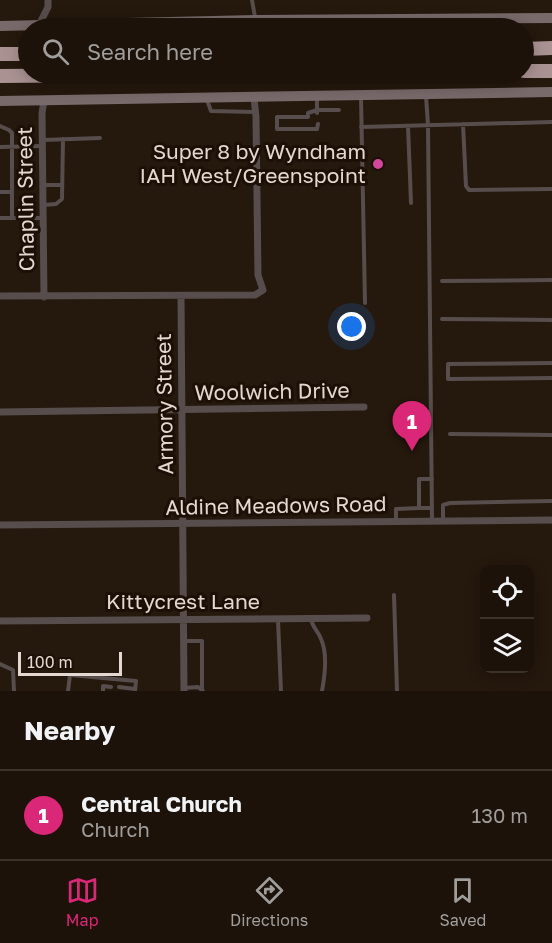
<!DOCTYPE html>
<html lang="en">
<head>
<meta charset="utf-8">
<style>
	body { margin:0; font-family:"Golos Text",sans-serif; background:#251b13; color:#f1f3f6 }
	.controls { position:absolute; right:18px; bottom:18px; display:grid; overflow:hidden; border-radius:12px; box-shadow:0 3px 15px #0003 }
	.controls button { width:54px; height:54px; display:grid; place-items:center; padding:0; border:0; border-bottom:2px solid #3a322b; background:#1c120a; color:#f1f3f6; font:30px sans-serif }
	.scale { position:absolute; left:18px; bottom:15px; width:104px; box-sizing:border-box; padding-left:6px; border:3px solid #e3d9d2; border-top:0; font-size:16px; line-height:21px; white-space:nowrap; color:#e3d9d2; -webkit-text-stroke:4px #1c0f05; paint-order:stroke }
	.you { position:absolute; left:352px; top:327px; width:21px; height:21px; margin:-15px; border:4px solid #fff; border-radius:50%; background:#1a73e8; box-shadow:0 0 0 9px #1a73e833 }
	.badge { display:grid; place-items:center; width:39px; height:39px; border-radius:50%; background:#db2777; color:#fff; font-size:20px; font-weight:700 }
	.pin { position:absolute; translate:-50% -50px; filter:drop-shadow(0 2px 3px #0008) }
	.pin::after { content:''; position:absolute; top:32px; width:21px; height:18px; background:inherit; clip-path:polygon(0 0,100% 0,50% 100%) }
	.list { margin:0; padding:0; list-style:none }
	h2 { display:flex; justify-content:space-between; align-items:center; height:78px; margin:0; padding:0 24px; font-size:26px }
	h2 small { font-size:20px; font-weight:400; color:#a09e9c }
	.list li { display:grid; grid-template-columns:39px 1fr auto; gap:18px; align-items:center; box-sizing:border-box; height:90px; padding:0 24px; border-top:2px solid #3a322b }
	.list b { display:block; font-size:22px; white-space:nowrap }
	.list p { margin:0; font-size:20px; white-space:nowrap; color:#a09e9c }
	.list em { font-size:20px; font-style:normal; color:#a09e9c }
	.icon { flex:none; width:33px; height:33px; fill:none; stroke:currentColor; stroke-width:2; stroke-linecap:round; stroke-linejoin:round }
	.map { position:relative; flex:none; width:552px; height:691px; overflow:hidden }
	.search { position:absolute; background:#1c120a; box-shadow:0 3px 15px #0003; left:18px; right:18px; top:18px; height:66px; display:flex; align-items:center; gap:15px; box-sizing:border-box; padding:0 21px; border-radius:33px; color:#a09e9c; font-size:22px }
	.sheet { height:168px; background:#1c120a }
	nav { display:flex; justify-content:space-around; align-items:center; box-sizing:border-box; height:84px; border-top:2px solid #3a322b; background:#1c120a; font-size:16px; color:#a09e9c }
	nav a { display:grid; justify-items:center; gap:3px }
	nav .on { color:#db2777 }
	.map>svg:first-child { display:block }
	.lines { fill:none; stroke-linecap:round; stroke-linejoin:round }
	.lane { stroke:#574d4d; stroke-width:4 }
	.street { stroke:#574d4d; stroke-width:7 }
	.secondary { stroke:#78696a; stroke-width:10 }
	.highway { stroke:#aa9293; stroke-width:14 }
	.hotel-dot { fill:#d1479c; stroke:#1c0f05; stroke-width:2 }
	.labels { text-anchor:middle; stroke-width:6; stroke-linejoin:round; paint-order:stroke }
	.poi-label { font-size:21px; fill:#e3d9d2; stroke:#1c0f05; text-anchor:end }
	.street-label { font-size:21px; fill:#e3d9d2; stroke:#1c0f05 }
</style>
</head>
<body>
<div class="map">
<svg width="552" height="691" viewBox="0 0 552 691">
	<rect width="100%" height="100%" fill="#25180d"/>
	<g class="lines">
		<path class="lane" d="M252 0 255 17
			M426 96 428 125 432 520
			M361 97 365 303
			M317 98V113
			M207 100 211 111 255 112
			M318 124 317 129H277V117H308V113L317 110H339
			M463 124 466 186 469 190 552 189
			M0 126 9 130 12 133V192
			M408 126 411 203
			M361 127 552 122
			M43 140 100 138
			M0 147 42 146
			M43 185H62
			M0 192H12V218
			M44 205 56 204 62 199 63 139
			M0 218H43
			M442 281 552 280
			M442 319 552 320
			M552 363 448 364V379L552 378
			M450 434 552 435
			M419 508H432
			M396 520V509L419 508V479H432
			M443 520V505L450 503 552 501
			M394 595 397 691
			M311 618C312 628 318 630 321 639 328 654 325 675 322 691
			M278 620 281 691
			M184 641H202V689
			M0 664 13 670 14 691
			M119 687 135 689
			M184 688 198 687 203 691
			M68 691 70 675 136 681 135 691
			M103 691V686L111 687"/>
		<path class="street" d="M39 25 48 7V0
			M0 296 255 295 263 290 258 275 256 117 254 98
			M181 296 184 691
			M44 297 42 113 44 101
			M0 412 364 407
			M0 525 552 520
			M0 621 367 618"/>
		<path class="secondary" d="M0 26 255 20 552 18
			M0 101 552 92"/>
		<path class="highway" d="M524 49 552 48
			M0 54H28
			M524 71H552
			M0 76 236 74"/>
	</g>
	<circle class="hotel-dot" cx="378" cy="164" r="6"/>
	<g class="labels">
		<g class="poi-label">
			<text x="366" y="159">Super 8 by Wyndham<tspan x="366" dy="24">IAH West/Greenspoint</tspan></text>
		</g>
		<g class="street-label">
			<text transform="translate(26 199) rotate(-91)" y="7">Chaplin Street</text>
			<text transform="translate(272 392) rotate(-1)" y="7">Woolwich Drive</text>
			<text transform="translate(165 404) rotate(-91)" y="7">Armory Street</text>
			<text transform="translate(276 506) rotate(-1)" y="7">Aldine Meadows Road</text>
			<text x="183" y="609">Kittycrest Lane</text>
		</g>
	</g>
</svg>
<div class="controls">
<button><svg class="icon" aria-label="locate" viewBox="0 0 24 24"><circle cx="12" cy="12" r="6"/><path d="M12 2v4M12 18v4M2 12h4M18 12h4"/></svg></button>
<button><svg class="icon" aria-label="layers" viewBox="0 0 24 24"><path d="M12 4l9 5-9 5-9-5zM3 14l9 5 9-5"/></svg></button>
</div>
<div class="scale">100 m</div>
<div class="you"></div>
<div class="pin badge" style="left:412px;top:451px">1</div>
<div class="search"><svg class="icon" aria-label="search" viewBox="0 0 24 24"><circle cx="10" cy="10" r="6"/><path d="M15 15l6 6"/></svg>Search here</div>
</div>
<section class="sheet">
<h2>Nearby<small></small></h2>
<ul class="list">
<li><span class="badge">1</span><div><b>Central Church</b><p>Church</p></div><em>130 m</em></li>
</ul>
</section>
<nav>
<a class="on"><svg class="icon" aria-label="map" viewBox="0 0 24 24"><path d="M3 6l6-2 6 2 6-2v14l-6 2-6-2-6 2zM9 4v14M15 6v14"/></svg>Map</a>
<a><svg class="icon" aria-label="directions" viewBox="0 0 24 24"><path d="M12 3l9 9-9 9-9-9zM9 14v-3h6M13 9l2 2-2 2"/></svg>Directions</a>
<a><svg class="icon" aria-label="saved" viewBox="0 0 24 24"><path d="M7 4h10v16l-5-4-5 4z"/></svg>Saved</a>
</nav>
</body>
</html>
